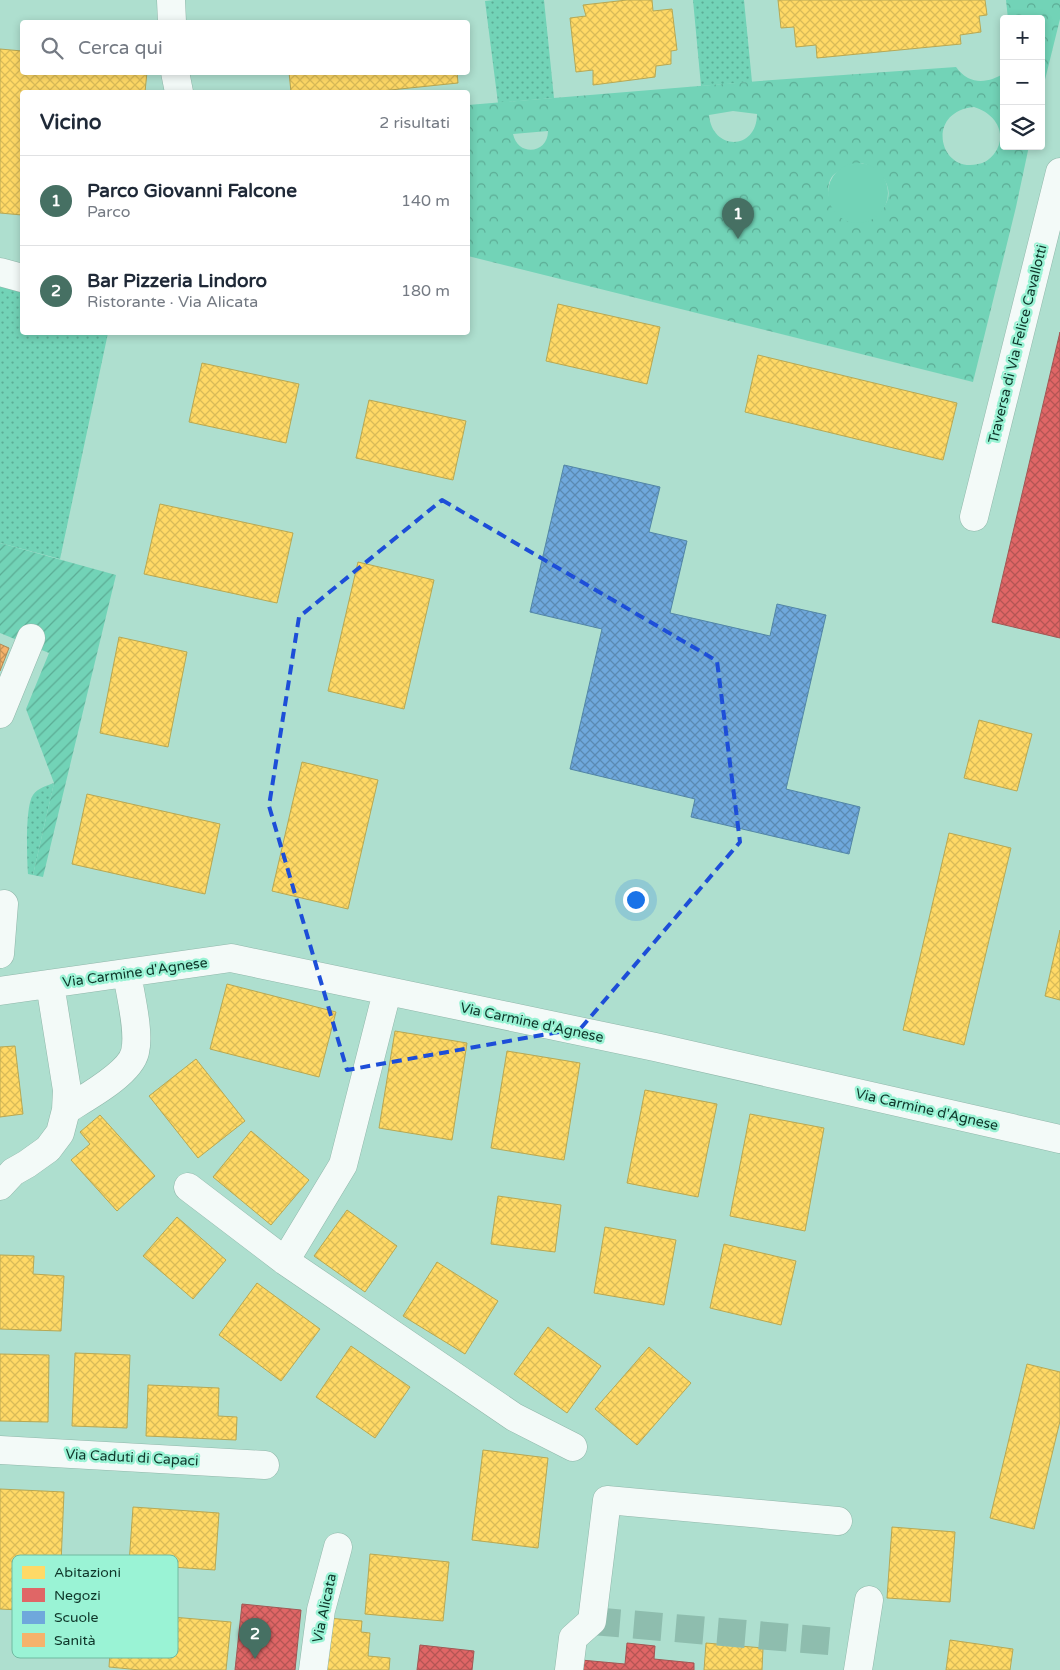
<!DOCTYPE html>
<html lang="it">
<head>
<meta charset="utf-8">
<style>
	body { margin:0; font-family:"Varela Round",sans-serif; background:#f6f6f7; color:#1f2937 }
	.controls { position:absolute; right:15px; top:15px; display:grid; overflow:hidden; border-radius:5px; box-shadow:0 2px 8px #0003 }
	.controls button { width:45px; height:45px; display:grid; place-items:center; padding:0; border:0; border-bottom:1px solid #e0e1e3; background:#fff; color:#1f2937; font:25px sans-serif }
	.you { position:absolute; left:635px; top:899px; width:18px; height:18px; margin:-12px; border:4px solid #fff; border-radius:50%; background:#1a73e8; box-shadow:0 0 0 8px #1a73e833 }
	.badge { display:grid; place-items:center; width:32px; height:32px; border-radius:50%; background:#467063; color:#fff; font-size:16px; font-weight:700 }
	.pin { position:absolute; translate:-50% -41px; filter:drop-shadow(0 1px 2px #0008) }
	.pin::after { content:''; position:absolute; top:26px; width:18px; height:15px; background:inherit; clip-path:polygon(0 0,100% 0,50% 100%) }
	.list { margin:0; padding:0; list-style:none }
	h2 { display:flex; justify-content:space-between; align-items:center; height:65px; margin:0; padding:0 20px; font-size:21px }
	h2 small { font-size:16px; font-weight:400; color:#747a83 }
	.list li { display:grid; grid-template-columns:32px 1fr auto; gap:15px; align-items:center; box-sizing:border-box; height:90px; padding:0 20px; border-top:1px solid #e0e1e3 }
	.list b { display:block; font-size:19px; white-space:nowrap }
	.list p { margin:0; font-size:16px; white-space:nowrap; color:#747a83 }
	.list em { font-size:16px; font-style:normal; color:#747a83 }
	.icon { flex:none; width:28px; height:28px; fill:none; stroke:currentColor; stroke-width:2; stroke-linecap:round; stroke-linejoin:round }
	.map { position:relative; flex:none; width:1060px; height:1670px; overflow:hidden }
	.search { position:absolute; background:#fff; box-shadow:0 2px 8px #0003; left:20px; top:20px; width:450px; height:55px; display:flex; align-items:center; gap:12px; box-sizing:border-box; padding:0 18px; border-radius:5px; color:#747a83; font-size:19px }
	.panel { position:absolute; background:#fff; box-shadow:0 2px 8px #0003; left:20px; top:90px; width:450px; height:245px; border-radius:5px }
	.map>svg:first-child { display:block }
	.grass { fill:url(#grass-dots) }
	.forest { fill:url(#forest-crowns); fill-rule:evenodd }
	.garden { fill:url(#garden-furrows) }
	.pitch { fill:#72d3b7 }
	.homes { fill:url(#homes-cross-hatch); stroke:#b7a854 }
	.shops { fill:url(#shops-cross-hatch); stroke:#a15754 }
	.schools { fill:url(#schools-cross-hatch); stroke:#5286a6 }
	.health { fill:url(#health-cross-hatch); stroke:#b08c57 }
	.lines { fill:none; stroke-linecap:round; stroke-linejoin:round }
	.minor-tunnel { stroke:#8ebdae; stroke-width:28; stroke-dasharray:28 14; stroke-linecap:butt }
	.minor-casing { stroke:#90b7aa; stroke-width:29 }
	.minor { stroke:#f3faf8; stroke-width:28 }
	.marked { fill:none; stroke:#1d4ed8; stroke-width:4; stroke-dasharray:10 6; stroke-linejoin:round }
	.labels { text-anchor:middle; stroke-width:5; stroke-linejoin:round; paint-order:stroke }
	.street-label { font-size:14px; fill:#0e3529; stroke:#9af3d5 }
	.key { fill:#9af3d5; stroke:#70baa1; stroke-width:1 }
	.key-label { font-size:14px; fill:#0e3529 }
</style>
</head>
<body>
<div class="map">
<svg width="1060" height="1670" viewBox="0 0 1060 1670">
	<defs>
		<pattern id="grass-dots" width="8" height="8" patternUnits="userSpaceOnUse" patternTransform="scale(1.25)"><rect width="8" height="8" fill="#72d3b7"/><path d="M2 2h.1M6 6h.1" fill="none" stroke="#5cac95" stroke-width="1.8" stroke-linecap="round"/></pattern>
		<pattern id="forest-crowns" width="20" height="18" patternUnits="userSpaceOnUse" patternTransform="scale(1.25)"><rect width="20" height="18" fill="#72d3b7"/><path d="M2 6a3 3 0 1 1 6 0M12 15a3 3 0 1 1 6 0" fill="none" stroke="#5cac95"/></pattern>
		<pattern id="garden-furrows" width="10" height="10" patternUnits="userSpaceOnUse" patternTransform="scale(1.25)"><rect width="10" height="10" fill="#72d3b7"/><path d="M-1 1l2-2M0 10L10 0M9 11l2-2" fill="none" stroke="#5cac95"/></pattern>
		<pattern id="homes-cross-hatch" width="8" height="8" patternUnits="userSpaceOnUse" patternTransform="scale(1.25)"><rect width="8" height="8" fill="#ffd966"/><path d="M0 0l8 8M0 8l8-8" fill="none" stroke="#d9bb58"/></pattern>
		<pattern id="shops-cross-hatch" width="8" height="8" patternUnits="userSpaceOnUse" patternTransform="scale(1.25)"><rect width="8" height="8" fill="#e06666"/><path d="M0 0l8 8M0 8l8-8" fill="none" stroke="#b45554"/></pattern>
		<pattern id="schools-cross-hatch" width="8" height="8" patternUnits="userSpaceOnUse" patternTransform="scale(1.25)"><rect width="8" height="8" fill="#6fa8dc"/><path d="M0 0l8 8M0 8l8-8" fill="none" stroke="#5a8ab2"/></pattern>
		<pattern id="health-cross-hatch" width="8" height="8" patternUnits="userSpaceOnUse" patternTransform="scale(1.25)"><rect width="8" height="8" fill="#f6b26b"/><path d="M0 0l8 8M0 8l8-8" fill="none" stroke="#c69258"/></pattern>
	</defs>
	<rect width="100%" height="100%" fill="#aedfcf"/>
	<path class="grass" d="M494 0H544L554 98 498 103 485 1Z
		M693 0H744L752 82 701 86Z
		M0 284 22 289V332L108 333 60 559 0 543Z
		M54 783 33 875 28 874C27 859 25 806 33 795 38 788 46 786 54 783Z"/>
	<path class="forest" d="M1006 0H1060V19L1041 96V19H1008Z
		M956 67C959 71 964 76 968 78 980 84 994 80 1004 73V146H1029L1016 207 973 382 468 256V105L760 81ZM974 107C995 113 1009 134 994 154 990 159 985 163 978 164 940 174 924 112 974 107ZM733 111 757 114C757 151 712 151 709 115ZM548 131C548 154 518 157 513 134ZM862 163C880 169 897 188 884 207 882 210 878 212 874 214 860 221 850 227 837 213 828 204 823 181 837 172 844 168 854 166 862 163Z"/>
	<path class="garden" d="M0 543 116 575 43 877 33 875 54 783 26 709 49 653 0 633Z"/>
	<path class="pitch" d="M828 193a30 30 0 1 1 60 0a30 30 0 1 1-60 0Z"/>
	<path class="homes" d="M652 0 653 11 672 9 677 50 671 51V64L656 66 655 77 593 85V70L576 72 570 18 586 16 583 5 627 0Z
		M778 0H985L987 15 979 16 981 32 960 35 961 44 817 58 816 45 796 47 794 27 781 28Z
		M0 49 22 51V72H147L145 92H22V215L0 213Z
		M289 72H457L458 83 371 92H291Z
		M558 304 660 327 647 384 546 361Z
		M758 355 957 403 943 460 745 412Z
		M202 363 299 384 286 443 189 422Z
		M369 400 466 421 453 480 356 458Z
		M160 504 293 533 277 603 144 574Z
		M358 562 434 580 404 709 328 691Z
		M119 637 187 652 168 747 100 733Z
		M979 720 1032 734 1017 791 964 778Z
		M302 762 378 780 348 909 272 891Z
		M87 794 220 824 205 894 72 864Z
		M949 833 1011 848 964 1045 903 1030Z
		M1060 930V1000L1045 996Z
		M227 984 336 1012 319 1077 210 1049Z
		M395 1031 467 1043 452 1140 379 1128Z
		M15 1046 23 1114 0 1117V1047Z
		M507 1051 580 1063 564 1160 491 1148Z
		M196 1059 245 1121 198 1158 149 1096Z
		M645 1090 717 1104 698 1197 627 1183Z
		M750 1114 824 1128 805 1231 730 1216Z
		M100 1115 155 1176 117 1211 71 1160 90 1144 80 1132Z
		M251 1131 309 1180 271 1225 213 1177Z
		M498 1196 561 1205 555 1252 491 1244Z
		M347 1210 397 1246 365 1292 314 1256Z
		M177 1217 226 1260 193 1299 143 1256Z
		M605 1227 676 1240 664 1305 594 1293Z
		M724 1244 796 1261 781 1325 710 1308Z
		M0 1255 34 1256 33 1274 64 1276 61 1331 0 1329Z
		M437 1262 498 1301 465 1354 403 1316Z
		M257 1283 320 1329 281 1381 219 1335Z
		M548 1327 601 1366 567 1413 514 1374Z
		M351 1346 410 1387 375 1438 316 1397Z
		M649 1347 691 1383 637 1445 595 1409Z
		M75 1353 130 1355 127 1428 72 1426Z
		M0 1354 49 1355 48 1422 0 1421Z
		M1027 1364 1060 1372V1421L1034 1529 990 1518Z
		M148 1385 219 1388 218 1416 237 1417 236 1440 146 1436Z
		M483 1450 548 1458 538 1548 472 1540Z
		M0 1489 64 1492 59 1612 0 1609Z
		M133 1507 219 1513 215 1570 129 1564Z
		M892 1527 955 1532 950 1602 887 1598Z
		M370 1554 449 1562 443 1621 365 1614Z
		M113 1612 231 1622 226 1670H140L109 1667Z
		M328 1618 362 1621 361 1632 370 1633 368 1656 390 1658 389 1670H324Z
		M950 1640 1013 1649 1010 1670H946Z
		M706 1643 763 1648 762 1670H704Z"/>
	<path class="shops" d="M1060 332V638L992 622Z
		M242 1604 301 1610 295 1670H235Z
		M627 1643 655 1646 654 1659 694 1663V1670H580L581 1660 625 1664Z
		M420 1645 474 1651 472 1670H417Z"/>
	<path class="schools" d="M564 465 660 487 649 532 687 541 670 613 770 636 777 604 826 615 786 789 860 807 849 854 691 817 695 799 570 769 602 629 530 612Z"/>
	<path class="health" d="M0 644 9 648 0 671Z"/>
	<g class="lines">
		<path class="minor-tunnel" d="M592 1621 839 1642"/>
		<g class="minor-casing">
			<path id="minor" d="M171 0 172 22
				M175 72 179 92
				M0 272 22 278
				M974 517 1060 172
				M0 714 31 638
				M0 954 4 904
				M0 991 231 958 655 1047 1060 1139
				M66 1110C85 1098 130 1074 135 1052 140 1032 130 994 127 973
				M0 1186 13 1172 27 1164 48 1149 60 1133 66 1110 67 1090 50 984
				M188 1187 285 1261 514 1417 573 1447
				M285 1261 343 1165 387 992
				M0 1450 265 1465
				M313 1670 321 1610 338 1547
				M569 1670 573 1638 592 1621 607 1500 838 1521
				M858 1670 869 1600"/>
		</g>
		<use href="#minor" class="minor"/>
	</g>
	<path class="marked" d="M442 500 717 661 740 842 581 1028 347 1070 269 806 299 617Z"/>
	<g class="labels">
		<g class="street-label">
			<text transform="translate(1017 344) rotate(-76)" y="5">Traversa di Via Felice Cavallotti</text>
			<text transform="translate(135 972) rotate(-8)" y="5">Via Carmine d'Agnese</text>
			<text transform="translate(532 1022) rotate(12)" y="5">Via Carmine d'Agnese</text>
			<text transform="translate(927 1109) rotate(13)" y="5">Via Carmine d'Agnese</text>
			<text transform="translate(132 1457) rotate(3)" y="5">Via Caduti di Capaci</text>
			<text transform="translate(324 1608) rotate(-78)" y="5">Via Alicata</text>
		</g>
	</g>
	<rect x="12" y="1555" width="166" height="103" rx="8" class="key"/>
	<rect x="22" y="1566" width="23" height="13" fill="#ffd966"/>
	<rect x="22" y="1588" width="23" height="14" fill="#e06666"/>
	<rect x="22" y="1611" width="23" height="13" fill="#6fa8dc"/>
	<rect x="22" y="1633" width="23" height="14" fill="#f6b26b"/>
	<g class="key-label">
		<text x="54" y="1577">Abitazioni</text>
		<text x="54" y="1600">Negozi</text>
		<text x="54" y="1622">Scuole</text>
		<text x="54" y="1645">Sanità</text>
	</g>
</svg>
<div class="controls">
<button>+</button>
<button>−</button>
<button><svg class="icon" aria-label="layers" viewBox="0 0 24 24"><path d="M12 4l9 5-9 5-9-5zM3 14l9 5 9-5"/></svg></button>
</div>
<div class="you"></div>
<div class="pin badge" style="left:738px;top:239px">1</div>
<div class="pin badge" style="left:255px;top:1659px">2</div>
<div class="search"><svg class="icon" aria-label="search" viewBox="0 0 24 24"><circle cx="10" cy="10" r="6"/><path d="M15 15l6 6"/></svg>Cerca qui</div>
<section class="panel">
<h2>Vicino<small>2 risultati</small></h2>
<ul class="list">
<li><span class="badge">1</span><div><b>Parco Giovanni Falcone</b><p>Parco</p></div><em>140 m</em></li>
<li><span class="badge">2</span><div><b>Bar Pizzeria Lindoro</b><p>Ristorante · Via Alicata</p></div><em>180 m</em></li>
</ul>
</section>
</div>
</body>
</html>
